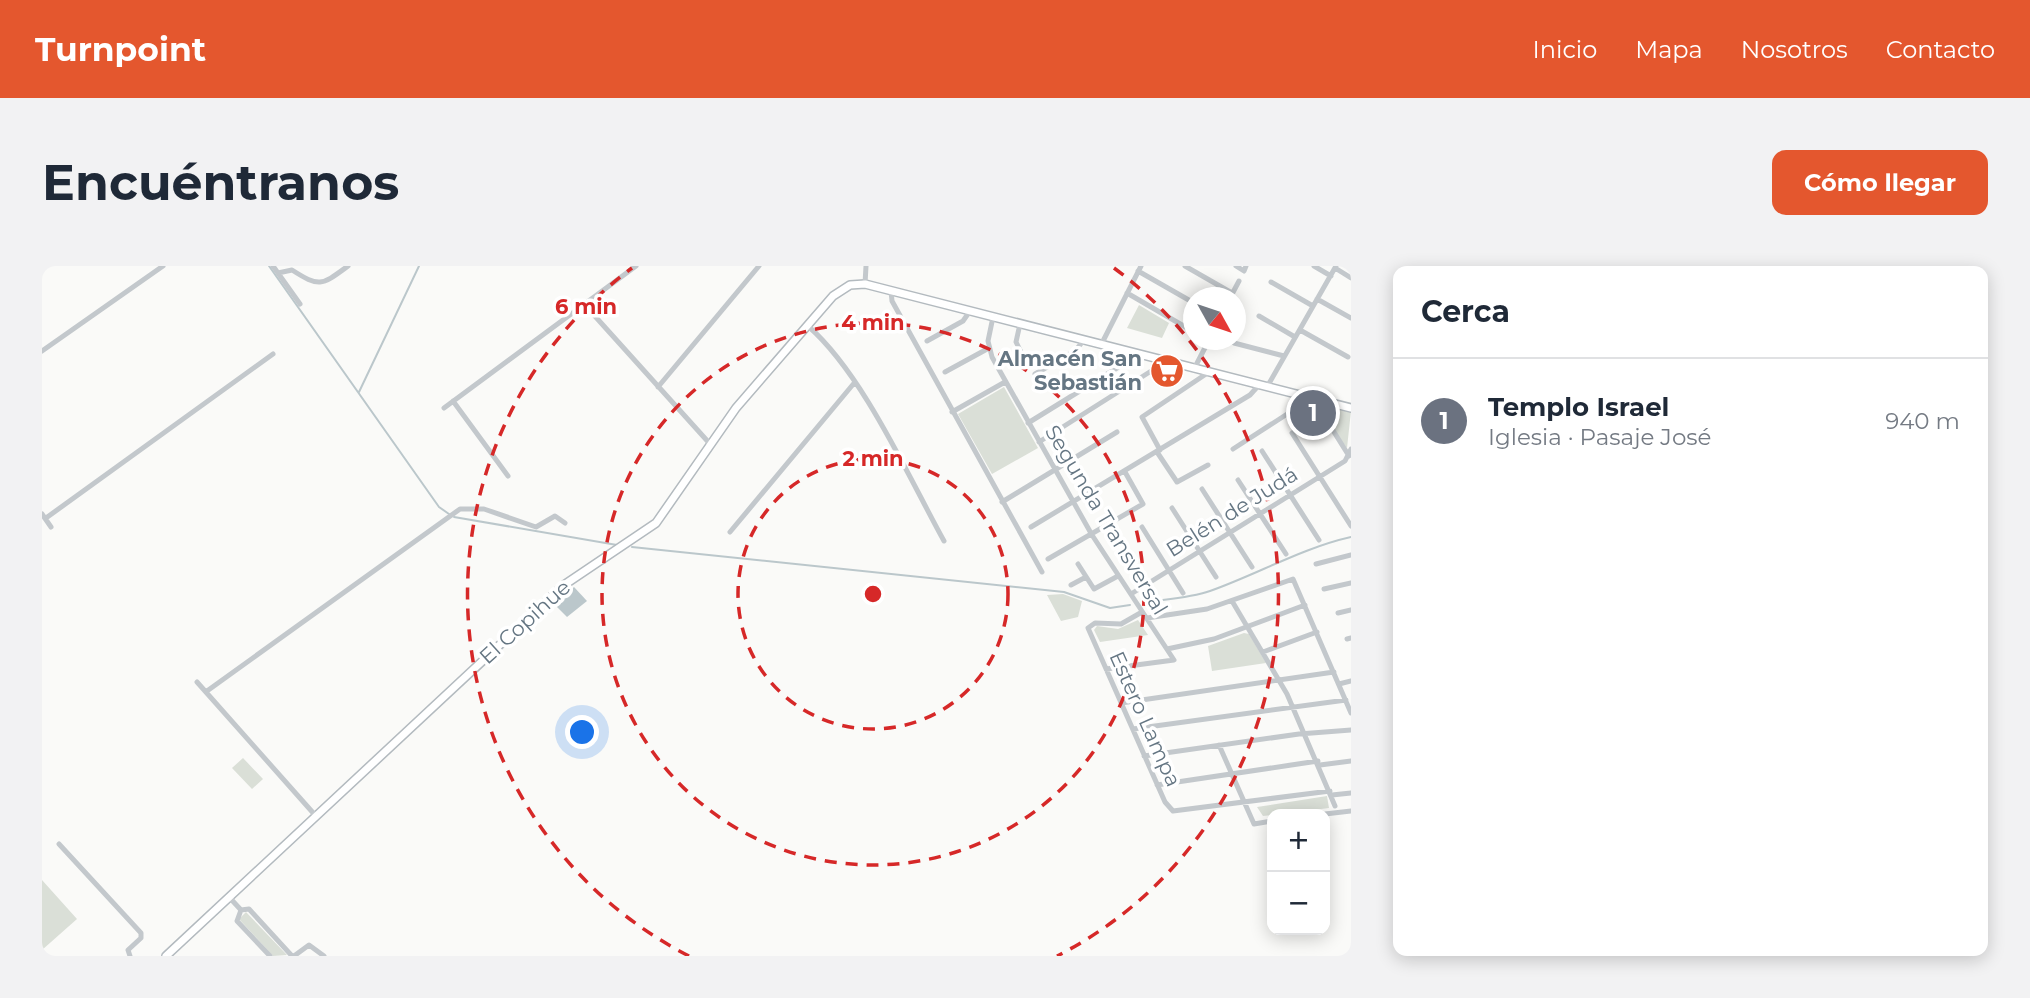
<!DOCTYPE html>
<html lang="es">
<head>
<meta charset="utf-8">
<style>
	body { margin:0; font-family:Montserrat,sans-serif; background:#f2f2f3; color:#1f2937 }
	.controls { position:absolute; right:21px; bottom:21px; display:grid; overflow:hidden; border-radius:14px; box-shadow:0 4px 18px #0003 }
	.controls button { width:63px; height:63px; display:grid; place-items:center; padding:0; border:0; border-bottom:2px solid #e0e1e3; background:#fff; color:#1f2937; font:35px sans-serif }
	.compass { position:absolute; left:1141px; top:21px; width:63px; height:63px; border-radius:50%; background:#fff; box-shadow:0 4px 18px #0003; rotate:130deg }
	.you { position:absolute; left:541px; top:467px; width:24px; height:24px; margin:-18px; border:5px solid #fff; border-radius:50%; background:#1a73e8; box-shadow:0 0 0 10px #1a73e833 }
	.badge { display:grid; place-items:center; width:46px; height:46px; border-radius:50%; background:#e4572e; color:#fff; font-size:23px; font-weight:700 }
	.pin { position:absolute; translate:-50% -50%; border:4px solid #fff; box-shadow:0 2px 7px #0006 }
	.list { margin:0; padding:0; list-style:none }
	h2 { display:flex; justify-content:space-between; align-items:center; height:91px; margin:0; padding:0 28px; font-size:30px }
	h2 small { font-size:23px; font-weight:400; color:#747a83 }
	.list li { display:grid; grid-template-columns:46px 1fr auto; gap:21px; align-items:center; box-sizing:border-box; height:126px; padding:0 28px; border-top:2px solid #e0e1e3 }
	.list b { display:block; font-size:26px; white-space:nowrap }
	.list p { margin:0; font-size:23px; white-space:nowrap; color:#747a83 }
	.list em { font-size:23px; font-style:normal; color:#747a83 }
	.map { position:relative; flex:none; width:1309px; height:690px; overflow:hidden; border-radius:14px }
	header { display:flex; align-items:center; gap:42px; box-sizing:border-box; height:98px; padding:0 35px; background:#e4572e; color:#fff }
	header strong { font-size:33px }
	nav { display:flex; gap:38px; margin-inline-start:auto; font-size:24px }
	.intro { display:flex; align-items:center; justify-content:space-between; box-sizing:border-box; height:168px; padding:0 42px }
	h1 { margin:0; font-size:49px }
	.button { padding:18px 32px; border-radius:14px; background:#e4572e; color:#fff; font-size:24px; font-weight:700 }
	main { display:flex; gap:42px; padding:0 42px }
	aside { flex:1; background:#fff; border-radius:14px; box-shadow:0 4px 18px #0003 }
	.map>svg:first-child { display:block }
	.green { fill:#dadfd7 }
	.water { fill:#bbc7cb }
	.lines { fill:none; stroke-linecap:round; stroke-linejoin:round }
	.stream { stroke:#bbc7cb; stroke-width:2 }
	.secondary-casing { stroke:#b3babf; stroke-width:10 }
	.minor { stroke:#c3c8cc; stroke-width:5 }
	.secondary { stroke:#fff; stroke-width:7 }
	.ring { fill:none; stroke:#d62828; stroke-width:3.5; stroke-dasharray:12 9 }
	.labels { text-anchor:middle; stroke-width:7; stroke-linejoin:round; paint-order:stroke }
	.poi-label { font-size:21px; font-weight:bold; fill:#657683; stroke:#fff; text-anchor:end }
	.street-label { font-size:21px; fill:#657683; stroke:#fff }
	.centre { fill:#d62828; stroke:#fff; stroke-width:3.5 }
	.ring-label { font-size:21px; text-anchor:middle; font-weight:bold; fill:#d62828; stroke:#fff; stroke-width:7; stroke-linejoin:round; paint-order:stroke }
</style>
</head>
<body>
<header>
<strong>Turnpoint</strong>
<nav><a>Inicio</a><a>Mapa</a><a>Nosotros</a><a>Contacto</a></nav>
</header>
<div class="intro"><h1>Encuéntranos</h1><a class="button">Cómo llegar</a></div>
<main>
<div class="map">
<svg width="1309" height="690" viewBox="0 0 1309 690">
	<rect width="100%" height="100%" fill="#fafaf8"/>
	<path class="green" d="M1097 39 1127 57 1120 72 1085 62Z
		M962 121 996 182 950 208 916 148Z
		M1284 139 1309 145 1305 182 1281 150Z
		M1021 328 1040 335 1036 351 1019 355 1005 329Z
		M1096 354 1106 369 1058 376 1052 364 1055 360 1076 363Z
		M1202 367 1207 368 1224 397 1170 405 1166 380Z
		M201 492 221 513 210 523 190 502Z
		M1285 530 1287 542 1221 550 1215 541Z
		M0 614 35 653 0 684Z
		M204 646 245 689 231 690 197 653Z"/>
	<path class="water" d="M532 321 545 335 525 351 513 339Z"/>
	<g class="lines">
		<path class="stream" d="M227 0 397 241 407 248
			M317 126 377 0
			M412 251 575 279
			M590 281 1022 326 1068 342 1088 339
			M1104 336C1125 333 1148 332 1168 325 1216 308 1260 282 1309 271"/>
		<g class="secondary-casing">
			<path id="secondary" d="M124 690 522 319 614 257 694 142 791 30 808 19 823 18 1309 142"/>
		</g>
		<path class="minor" d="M231 0 258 38
			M1143 0 1190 27
			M1194 0 1202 5 1204 0
			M1272 0 1289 10
			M1293 2 1309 12
			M1096 5 1152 37
			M236 7 250 4C278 22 280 19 306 0
			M1229 16 1271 40
			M823 18 824 0
			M849 25 850 35 1000 306
			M1085 27 1152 66
			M1188 32 1197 15
			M1275 33 1309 52
			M542 38 669 179
			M1217 50 1253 71
			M951 51 946 75 950 91 1050 269 1132 394 1064 403
			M978 58 974 76 979 86
			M766 60C821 108 866 210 902 275
			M1258 64 1306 91
			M885 75 921 55 928 45
			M1192 77 1242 90
			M1059 79 1099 0
			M0 85 121 0
			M1152 103 1167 74
			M903 106 947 82
			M993 108 1033 85 1042 74
			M616 121 717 0
			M1225 121 1294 0
			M411 135 466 210
			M402 142 594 0
			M910 146 963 116
			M1282 150 1307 190
			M986 157 1083 97 1090 86
			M1250 167 1309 260
			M997 176 1125 95
			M1191 183 1270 132
			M1118 184 1100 151 1167 106
			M1220 185 1277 274
			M1115 186 1135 216 1166 199
			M1196 214 1244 288
			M1160 223 1210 301
			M960 236 1075 166
			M1130 242 1174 311
			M0 248 9 261
			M4 252 231 88
			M989 261 1208 129 1217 119
			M1100 261 1141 327
			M688 266 813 116
			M1006 293 1101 238 1083 206
			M1036 298 1052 323 1076 310
			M1274 298 1309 289
			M1029 319 1044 311
			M1282 323 1309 317
			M1089 328 1303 195 1309 183
			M1190 335 1245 428 1293 540
			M1100 346 1079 358 1053 357 1046 362 1123 536 1131 545 1288 525
			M1296 347 1309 344
			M1105 352 1165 343 1251 313 1309 447
			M1305 373 1309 372
			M1125 383 1172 373 1263 339
			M1221 386 1275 366
			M155 416 273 549
			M1297 418 1309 415
			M165 425 418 243H442L494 261 513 250 523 257
			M1079 437 1292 406
			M1091 463 1304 434
			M1177 479 1212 558 1230 555
			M1102 490 1257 468 1309 464
			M1278 499 1309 495
			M1115 519 1276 495
			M1290 529 1309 527
			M1283 548 1309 545
			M17 578 99 667V672L86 684 88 690
			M187 631 199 644 207 643 250 690
			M199 644 195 655 228 690
			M252 690 267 679 282 690"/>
		<use href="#secondary" class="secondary"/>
	</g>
	<g class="ring">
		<circle cx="831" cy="328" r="135"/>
		<circle cx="831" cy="328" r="271"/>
		<path d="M647 690A406 406 0 0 1 590 2M1072 2A406 406 0 0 1 1015 690"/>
	</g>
	<defs>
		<g id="supermarket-disc" transform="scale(1.75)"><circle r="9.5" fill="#e4572e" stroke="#fff"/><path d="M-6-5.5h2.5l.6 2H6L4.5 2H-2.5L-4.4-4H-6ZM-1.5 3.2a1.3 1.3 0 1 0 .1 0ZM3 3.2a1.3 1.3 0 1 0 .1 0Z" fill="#fff"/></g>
	</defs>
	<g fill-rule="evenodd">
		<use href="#supermarket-disc" x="1125" y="105"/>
	</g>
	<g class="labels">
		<g class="poi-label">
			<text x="1100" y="100">Almacén San<tspan x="1100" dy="24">Sebastián</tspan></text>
		</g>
		<g class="street-label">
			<text transform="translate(1190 246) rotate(-32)" y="7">Belén de Judá</text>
			<text transform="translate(1064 254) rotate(59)" y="7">Segunda Transversal</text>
			<text transform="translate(483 356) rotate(-42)" y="7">El Copihue</text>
			<text transform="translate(1103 453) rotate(66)" y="7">Estero Lampa</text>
		</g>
	</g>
	<circle cx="831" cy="328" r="10" class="centre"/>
	<g class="ring-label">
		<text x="544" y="48">6 min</text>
		<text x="831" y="64">4 min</text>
		<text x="831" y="200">2 min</text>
	</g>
</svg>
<div class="controls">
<button>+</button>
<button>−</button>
</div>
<svg class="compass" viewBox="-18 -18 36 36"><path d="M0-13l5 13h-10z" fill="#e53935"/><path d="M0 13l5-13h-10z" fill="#747a83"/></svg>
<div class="you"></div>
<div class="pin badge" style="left:1271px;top:147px;background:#6b7280">1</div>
</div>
<aside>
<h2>Cerca<small></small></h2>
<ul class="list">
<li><span class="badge" style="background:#6b7280">1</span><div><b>Templo Israel</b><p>Iglesia · Pasaje José</p></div><em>940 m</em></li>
</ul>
</aside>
</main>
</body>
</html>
